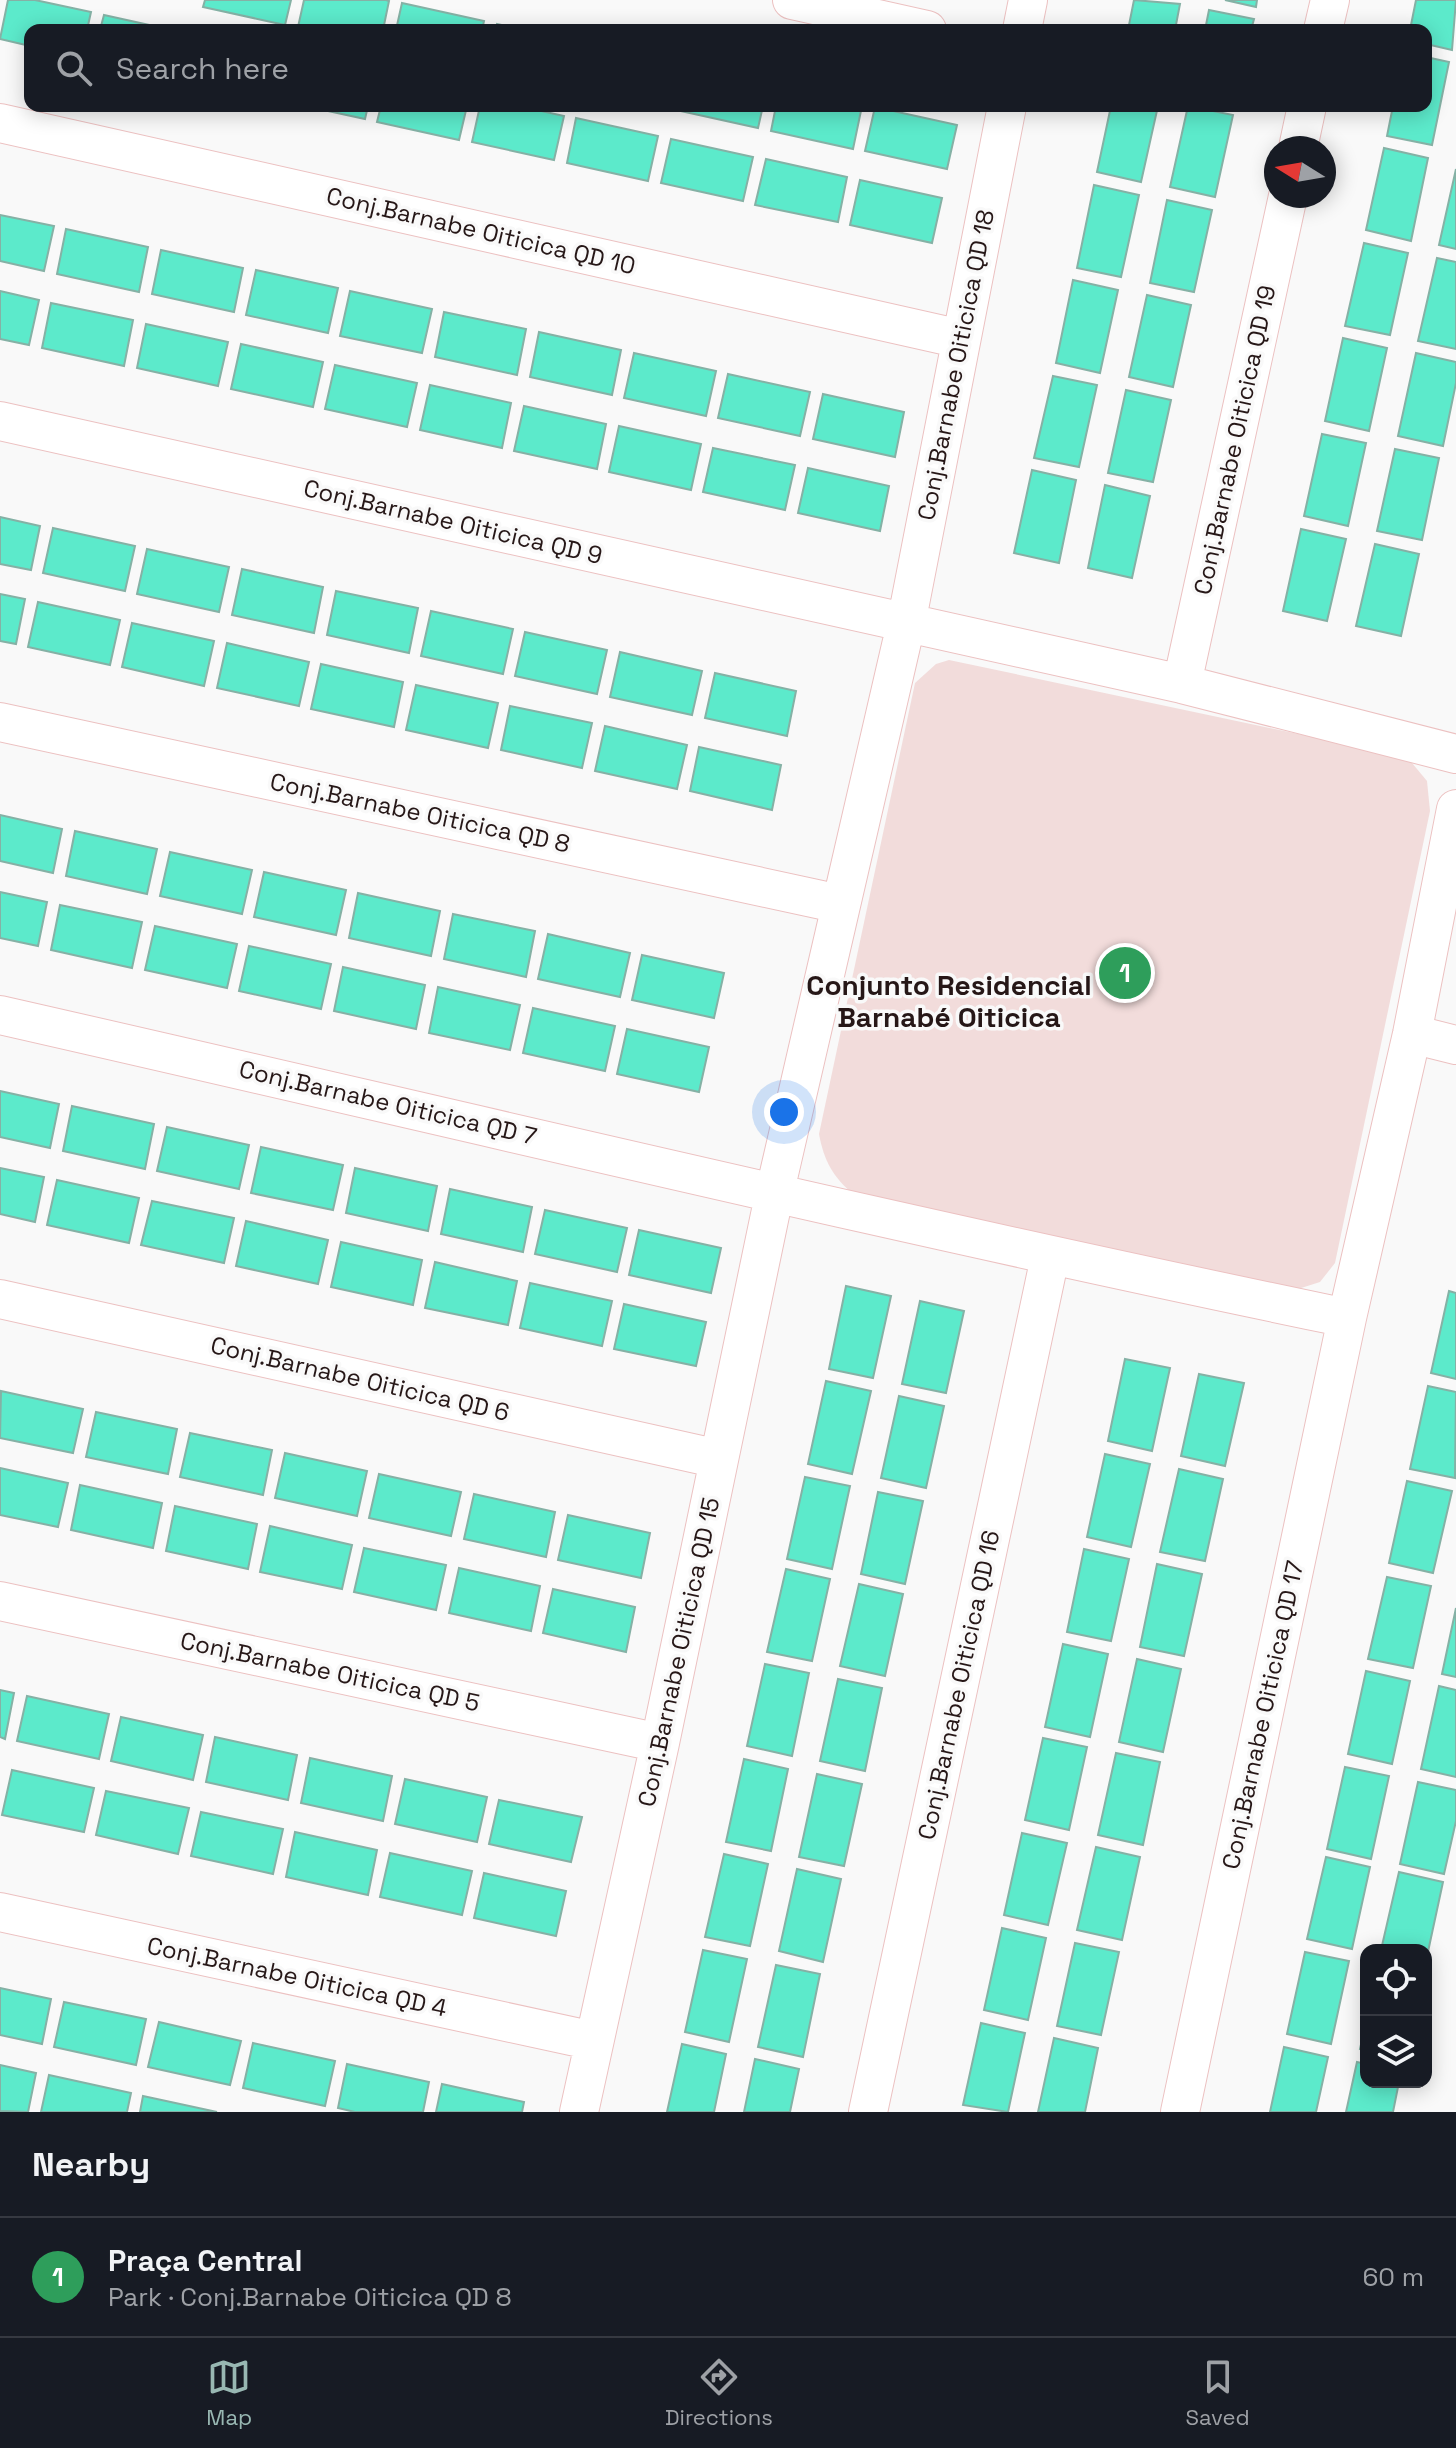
<!DOCTYPE html>
<html lang="en">
<head>
<meta charset="utf-8">
<style>
	body { margin:0; font-family:"Space Grotesk",sans-serif; background:#242831; color:#f1f3f6 }
	.controls { position:absolute; right:24px; bottom:24px; display:grid; overflow:hidden; border-radius:16px; box-shadow:0 4px 20px #0003 }
	.controls button { width:72px; height:72px; display:grid; place-items:center; padding:0; border:0; border-bottom:2px solid #363941; background:#171b24; color:#f1f3f6; font:40px sans-serif }
	.compass { position:absolute; left:1264px; top:136px; width:72px; height:72px; border-radius:50%; background:#171b24; box-shadow:0 4px 20px #0003; rotate:281deg }
	.you { position:absolute; left:784px; top:1112px; width:28px; height:28px; margin:-20px; border:6px solid #fff; border-radius:50%; background:#1a73e8; box-shadow:0 0 0 12px #1a73e833 }
	.badge { display:grid; place-items:center; width:52px; height:52px; border-radius:50%; background:#98b7b2; color:#fff; font-size:26px; font-weight:700 }
	.pin { position:absolute; translate:-50% -50%; border:4px solid #fff; box-shadow:0 2px 8px #0006 }
	.list { margin:0; padding:0; list-style:none }
	h2 { display:flex; justify-content:space-between; align-items:center; height:104px; margin:0; padding:0 32px; font-size:34px }
	h2 small { font-size:26px; font-weight:400; color:#9ea1a6 }
	.list li { display:grid; grid-template-columns:52px 1fr auto; gap:24px; align-items:center; box-sizing:border-box; height:120px; padding:0 32px; border-top:2px solid #363941 }
	.list b { display:block; font-size:30px; white-space:nowrap }
	.list p { margin:0; font-size:26px; white-space:nowrap; color:#9ea1a6 }
	.list em { font-size:26px; font-style:normal; color:#9ea1a6 }
	.icon { flex:none; width:44px; height:44px; fill:none; stroke:currentColor; stroke-width:2; stroke-linecap:round; stroke-linejoin:round }
	.map { position:relative; flex:none; width:1456px; height:2112px; overflow:hidden }
	.search { position:absolute; background:#171b24; box-shadow:0 4px 20px #0003; left:24px; right:24px; top:24px; height:88px; display:flex; align-items:center; gap:20px; box-sizing:border-box; padding:0 28px; border-radius:16px; color:#9ea1a6; font-size:30px }
	.sheet { height:224px; background:#171b24 }
	nav { display:flex; justify-content:space-around; align-items:center; box-sizing:border-box; height:112px; border-top:2px solid #363941; background:#171b24; font-size:22px; color:#9ea1a6 }
	nav a { display:grid; justify-items:center; gap:4px }
	nav .on { color:#98b7b2 }
	.map>svg:first-child { display:block }
	.green { fill:#f2dcdb }
	.building { fill:#5ceacb; stroke:#85b1a5; stroke-width:2 }
	.lines { fill:none; stroke-linecap:round; stroke-linejoin:round }
	.street-casing { stroke:#ecc1c1; stroke-width:40 }
	.street { stroke:#fff; stroke-width:38 }
	.labels { text-anchor:middle; stroke-width:7; stroke-linejoin:round; paint-order:stroke }
	.street-label { font-size:24px; fill:#261717; stroke:#f9f9f9 }
	.quarter-label { font-size:28px; font-weight:bold; fill:#261717; stroke:#f9f9f9 }
</style>
</head>
<body>
<div class="map">
<svg width="1456" height="2112" viewBox="0 0 1456 2112">
	<rect width="100%" height="100%" fill="#f9f9f9"/>
	<path class="green" d="M949 660 1407 757 1427 781 1430 811 1335 1263 1320 1282 1298 1289 854 1195C833 1177 824 1161 819 1134L915 683 936 664Z"/>
	<path class="building" d="M8 0H35L91 12 87 30H30V46L0 39Z
		M205 0H291L285 25 203 7Z
		M304 0H386L389 1 383 30H311L298 27Z
		M1134 0 1180 4 1175 30H1128Z
		M1225 0H1257L1256 7Z
		M1416 0H1456L1452 50 1426 44V30H1410Z
		M402 3 484 21 482 30H396Z
		M1209 10 1254 19 1251 30H1205Z
		M104 15 172 30H100Z
		M497 24 525 30H495Z
		M1426 57 1449 62 1432 145 1387 136 1393 106H1426Z
		M305 106H368L365 119Z
		M381 106H467L459 140 377 122Z
		M480 106H519L564 116 554 160 472 142Z
		M677 106H763L758 128 676 110Z
		M776 106H862L853 149 771 131Z
		M1111 106H1158L1141 182 1097 172Z
		M1188 106 1233 115 1215 197 1170 187Z
		M875 107 957 125 947 169 865 151Z
		M576 118 658 136 648 181 567 163Z
		M671 139 753 157 743 201 661 183Z
		M1384 148 1428 158 1411 241 1366 230Z
		M766 159 847 177 838 222 755 205Z
		M1456 169V249L1439 245Z
		M860 180 942 198 932 243 850 225Z
		M1094 185 1139 195 1121 277 1077 268Z
		M1167 200 1212 210 1194 292 1150 283Z
		M0 215 54 226 44 271 0 261Z
		M66 229 148 247 139 292 57 274Z
		M1364 243 1408 253 1390 335 1345 326Z
		M161 250 243 268 234 312 152 294Z
		M1437 258 1456 262V349L1418 341Z
		M256 270 338 288 328 333 246 315Z
		M1073 280 1118 290 1100 373 1056 363Z
		M0 291 39 300 29 345 0 339Z
		M350 291 432 309 422 353 340 336Z
		M1147 295 1191 305 1173 387 1129 377Z
		M51 303 133 320 124 366 42 348Z
		M444 312 526 329 517 375 435 357Z
		M146 324 228 342 218 386 137 368Z
		M539 332 621 350 612 395 530 377Z
		M1343 338 1387 348 1369 431 1325 421Z
		M241 344 323 362 313 407 231 389Z
		M634 353 716 371 706 416 624 398Z
		M1416 353 1456 362V383L1443 446 1398 436Z
		M335 365 417 383 407 427 325 409Z
		M728 374 810 392 800 436 718 418Z
		M1053 376 1097 385 1079 467 1034 458Z
		M430 385 511 403 502 448 420 430Z
		M1126 390 1171 400 1153 482 1108 473Z
		M823 394 904 412 895 457 813 439Z
		M524 406 606 424 597 469 514 451Z
		M619 426 701 444 691 490 609 472Z
		M1322 434 1366 443 1348 526 1304 516Z
		M713 448 795 465 785 510 703 492Z
		M1395 449 1439 458 1422 540 1377 531Z
		M808 468 889 486 880 531 798 513Z
		M1032 470 1076 480 1059 563 1014 553Z
		M1105 485 1150 496 1132 578 1088 568Z
		M0 517 40 526 31 570 0 564Z
		M53 528 135 546 125 591 43 573Z
		M1301 529 1346 539 1327 621 1283 611Z
		M1375 544 1419 554 1401 636 1356 626Z
		M147 549 229 567 219 612 137 594Z
		M242 569 323 587 314 633 232 615Z
		M336 591 418 608 409 653 327 635Z
		M0 594 25 599 16 644 0 641Z
		M38 602 120 620 110 665 28 647Z
		M431 611 513 629 503 674 421 656Z
		M132 623 214 641 204 686 122 667Z
		M525 632 607 650 597 694 515 676Z
		M227 643 309 662 299 706 217 688Z
		M620 652 702 671 692 715 610 697Z
		M321 664 403 682 394 727 311 709Z
		M715 673 796 691 787 736 705 718Z
		M416 685 498 703 488 748 406 730Z
		M510 706 592 723 582 768 501 750Z
		M605 726 687 745 677 789 595 771Z
		M699 747 781 765 772 810 690 791Z
		M0 815 62 829 53 873 0 861Z
		M75 831 157 849 147 894 66 876Z
		M170 852 252 870 242 914 160 896Z
		M264 872 346 890 336 935 254 917Z
		M0 892 47 902 38 946 0 938Z
		M358 893 440 911 431 956 349 938Z
		M60 905 142 922 132 968 51 950Z
		M453 914 535 931 526 977 444 959Z
		M155 926 237 944 227 988 145 970Z
		M548 934 630 953 620 997 538 979Z
		M249 946 331 964 321 1009 239 991Z
		M642 955 724 973 714 1018 632 1000Z
		M343 967 425 985 416 1029 334 1011Z
		M438 987 520 1005 510 1050 429 1033Z
		M533 1008 615 1026 605 1071 523 1053Z
		M627 1029 709 1047 699 1092 617 1074Z
		M0 1091 59 1104 50 1148 0 1137Z
		M72 1106 154 1124 145 1169 63 1151Z
		M167 1127 249 1145 239 1189 157 1171Z
		M261 1147 343 1165 333 1210 251 1193Z
		M0 1168 44 1177 35 1222 0 1214Z
		M355 1168 437 1186 428 1231 346 1213Z
		M57 1180 139 1198 129 1243 47 1225Z
		M450 1189 532 1207 523 1252 441 1234Z
		M152 1201 234 1218 224 1263 141 1245Z
		M545 1210 627 1228 617 1272 535 1254Z
		M246 1221 328 1240 318 1284 236 1266Z
		M639 1230 721 1248 711 1293 629 1275Z
		M341 1242 422 1260 413 1305 331 1287Z
		M435 1262 517 1281 508 1325 425 1308Z
		M530 1283 612 1301 602 1346 520 1328Z
		M846 1286 891 1296 873 1378 829 1369Z
		M1449 1291 1456 1293V1379L1431 1373Z
		M920 1301 964 1311 946 1393 902 1384Z
		M624 1304 706 1322 696 1366 614 1349Z
		M1125 1359 1170 1368 1152 1451 1108 1441Z
		M1199 1374 1244 1383 1225 1466 1181 1456Z
		M826 1381 871 1391 852 1474 808 1464Z
		M1428 1386 1456 1392 1455 1478 1410 1469Z
		M1 1391 83 1409 73 1453 0 1438Z
		M899 1396 944 1406 926 1488 881 1478Z
		M96 1412 177 1429 168 1474 86 1457Z
		M190 1433 272 1450 263 1495 180 1477Z
		M285 1453 367 1471 357 1516 275 1498Z
		M1105 1454 1150 1464 1131 1547 1087 1537Z
		M0 1468 68 1483 58 1527 0 1515Z
		M1179 1469 1223 1479 1205 1561 1160 1552Z
		M379 1474 461 1492 451 1536 369 1518Z
		M805 1477 850 1486 832 1569 787 1559Z
		M1407 1481 1452 1491 1433 1573 1389 1563Z
		M80 1485 162 1503 153 1548 71 1530Z
		M878 1492 923 1501 905 1584 861 1574Z
		M474 1494 555 1512 546 1557 464 1539Z
		M175 1506 257 1524 248 1569 166 1551Z
		M568 1515 650 1533 641 1578 558 1560Z
		M270 1526 352 1545 342 1589 260 1572Z
		M364 1548 446 1565 436 1610 354 1592Z
		M1084 1549 1129 1559 1111 1641 1067 1632Z
		M1157 1564 1202 1574 1184 1656 1140 1647Z
		M459 1568 540 1586 531 1631 449 1613Z
		M786 1569 830 1579 812 1661 767 1652Z
		M1387 1577 1431 1586 1413 1668 1368 1659Z
		M859 1584 903 1594 885 1676 840 1666Z
		M553 1589 635 1607 626 1652 543 1633Z
		M1456 1608V1677L1442 1674Z
		M1063 1644 1108 1654 1090 1737 1045 1727Z
		M1137 1659 1181 1669 1163 1752 1119 1742Z
		M765 1664 809 1673 792 1756 747 1746Z
		M1366 1671 1410 1681 1392 1764 1348 1754Z
		M838 1679 882 1688 865 1771 820 1761Z
		M1439 1686 1456 1690V1777L1421 1769Z
		M0 1690 14 1693 5 1739 0 1737Z
		M27 1696 109 1714 99 1759 17 1741Z
		M121 1717 203 1735 193 1780 111 1761Z
		M215 1737 297 1755 288 1800 206 1782Z
		M1043 1738 1087 1747 1069 1830 1025 1820Z
		M1116 1753 1160 1762 1143 1845 1098 1835Z
		M310 1758 392 1776 383 1821 301 1803Z
		M744 1759 788 1769 771 1851 726 1842Z
		M1345 1767 1389 1776 1371 1859 1327 1849Z
		M12 1770 94 1788 84 1832 2 1815Z
		M817 1774 862 1784 844 1866 799 1857Z
		M405 1779 487 1797 477 1842 395 1824Z
		M1418 1782 1456 1790V1821L1444 1874 1400 1864Z
		M106 1791 189 1808 178 1854 96 1835Z
		M499 1800 582 1817 571 1862 489 1844Z
		M201 1812 283 1829 273 1874 191 1856Z
		M295 1832 377 1850 368 1895 286 1877Z
		M1022 1833 1067 1843 1048 1925 1004 1915Z
		M1096 1847 1140 1857 1122 1940 1077 1930Z
		M390 1853 472 1871 462 1915 380 1897Z
		M724 1854 768 1864 750 1946 705 1937Z
		M1326 1857 1370 1867 1352 1949 1307 1939Z
		M797 1869 841 1879 823 1962 779 1951Z
		M1399 1872 1443 1882 1426 1961V1950H1381Z
		M484 1873 566 1891 556 1936 474 1918Z
		M1002 1928 1046 1938 1028 2020 984 2010Z
		M1075 1943 1119 1952 1101 2035 1057 2026Z
		M703 1950 747 1959 729 2042 685 2032Z
		M1305 1952 1349 1961 1331 2044 1287 2034Z
		M776 1965 820 1974 803 2057 758 2047Z
		M0 1988 51 1999 42 2044 0 2035Z
		M64 2002 146 2019 136 2065 54 2047Z
		M1366 2021V2051L1360 2049Z
		M159 2022 241 2041 230 2085 148 2067Z
		M981 2023 1025 2033 1008 2112 963 2105Z
		M1054 2038 1098 2048 1085 2112H1038Z
		M253 2043 335 2061 325 2106 243 2088Z
		M682 2044 726 2054 714 2112H667Z
		M1284 2047 1328 2057 1316 2112H1270Z
		M755 2059 799 2069 790 2112H744Z
		M1357 2062 1366 2064V2082H1399L1393 2112H1346Z
		M347 2064 429 2082 423 2112H355L338 2108Z
		M0 2065 36 2073 28 2112 0 2111Z
		M49 2075 131 2093 127 2112H41Z
		M442 2084 524 2102 522 2112H436Z
		M143 2096 217 2112H140Z"/>
	<g class="lines">
		<g class="street-casing">
			<path id="street" d="M792 0 927 30
				M1022 30 1028 0
				M1323 30 1330 0
				M0 123 961 339
				M1298 148 1307 106
				M0 421 1182 684 1456 754
				M1182 684 1288 196
				M0 722 840 904
				M0 1015C449 1117 896 1225 1347 1318
				M1412 1034 1456 1045
				M0 1299 719 1459
				M0 1601 660 1743
				M0 1912 594 2041
				M579 2112 660 1743 775 1191 906 624 1007 106
				M868 2112 1050 1257
				M1180 2112 1347 1318 1412 1034 1456 809"/>
		</g>
		<use href="#street" class="street"/>
	</g>
	<g class="labels">
		<g class="street-label">
			<text transform="translate(481 231) rotate(13)" y="8">Conj.Barnabe Oiticica QD 10</text>
			<text transform="translate(956 365) rotate(-79)" y="8">Conj.Barnabe Oiticica QD 18</text>
			<text transform="translate(1235 440) rotate(-78)" y="8">Conj.Barnabe Oiticica QD 19</text>
			<text transform="translate(453 522) rotate(13)" y="8">Conj.Barnabe Oiticica QD 9</text>
			<text transform="translate(420 813) rotate(12)" y="8">Conj.Barnabe Oiticica QD 8</text>
			<text transform="translate(388 1103) rotate(13)" y="8">Conj.Barnabe Oiticica QD 7</text>
			<text transform="translate(360 1379) rotate(13)" y="8">Conj.Barnabe Oiticica QD 6</text>
			<text transform="translate(679 1652) rotate(-78)" y="8">Conj.Barnabe Oiticica QD 15</text>
			<text transform="translate(330 1672) rotate(12)" y="8">Conj.Barnabe Oiticica QD 5</text>
			<text transform="translate(959 1685) rotate(-78)" y="8">Conj.Barnabe Oiticica QD 16</text>
			<text transform="translate(1263 1715) rotate(-78)" y="8">Conj.Barnabe Oiticica QD 17</text>
			<text transform="translate(297 1977) rotate(12)" y="8">Conj.Barnabe Oiticica QD 4</text>
		</g>
		<g class="quarter-label">
			<text x="949" y="995">Conjunto Residencial<tspan x="949" dy="32">Barnabé Oiticica</tspan></text>
		</g>
	</g>
</svg>
<div class="controls">
<button><svg class="icon" aria-label="locate" viewBox="0 0 24 24"><circle cx="12" cy="12" r="6"/><path d="M12 2v4M12 18v4M2 12h4M18 12h4"/></svg></button>
<button><svg class="icon" aria-label="layers" viewBox="0 0 24 24"><path d="M12 4l9 5-9 5-9-5zM3 14l9 5 9-5"/></svg></button>
</div>
<svg class="compass" viewBox="-18 -18 36 36"><path d="M0-13l5 13h-10z" fill="#e53935"/><path d="M0 13l5-13h-10z" fill="#9ea1a6"/></svg>
<div class="you"></div>
<div class="pin badge" style="left:1125px;top:973px;background:#2e9e5b">1</div>
<div class="search"><svg class="icon" aria-label="search" viewBox="0 0 24 24"><circle cx="10" cy="10" r="6"/><path d="M15 15l6 6"/></svg>Search here</div>
</div>
<section class="sheet">
<h2>Nearby<small></small></h2>
<ul class="list">
<li><span class="badge" style="background:#2e9e5b">1</span><div><b>Praça Central</b><p>Park · Conj.Barnabe Oiticica QD 8</p></div><em>60 m</em></li>
</ul>
</section>
<nav>
<a class="on"><svg class="icon" aria-label="map" viewBox="0 0 24 24"><path d="M3 6l6-2 6 2 6-2v14l-6 2-6-2-6 2zM9 4v14M15 6v14"/></svg>Map</a>
<a><svg class="icon" aria-label="directions" viewBox="0 0 24 24"><path d="M12 3l9 9-9 9-9-9zM9 14v-3h6M13 9l2 2-2 2"/></svg>Directions</a>
<a><svg class="icon" aria-label="saved" viewBox="0 0 24 24"><path d="M7 4h10v16l-5-4-5 4z"/></svg>Saved</a>
</nav>
</body>
</html>
